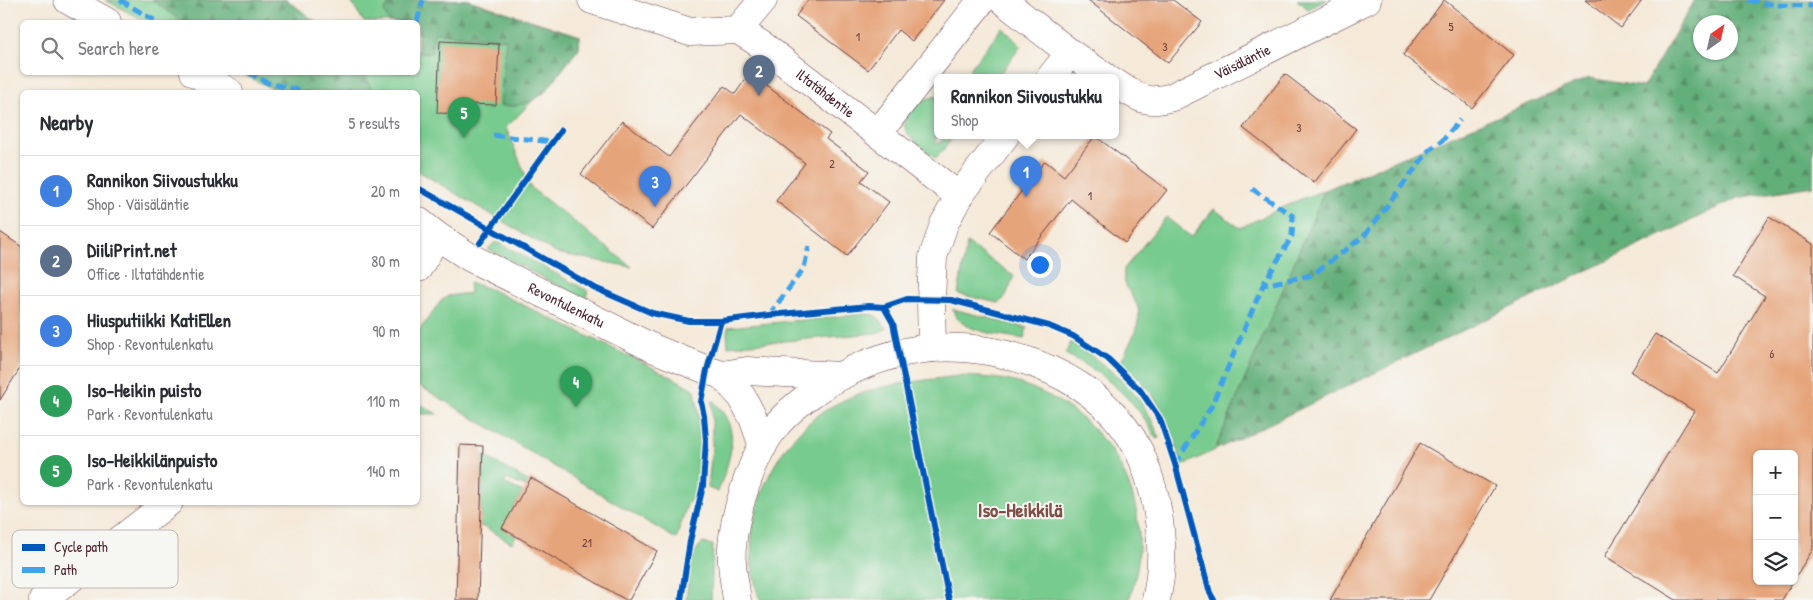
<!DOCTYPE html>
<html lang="en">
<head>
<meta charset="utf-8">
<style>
	body { margin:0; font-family:"Patrick Hand",sans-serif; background:#f2f2f3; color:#2b2b33 }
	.controls { position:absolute; right:15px; bottom:15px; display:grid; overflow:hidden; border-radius:8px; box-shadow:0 1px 4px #0004 }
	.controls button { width:45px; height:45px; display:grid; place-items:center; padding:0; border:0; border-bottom:1px solid #e1e1e2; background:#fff; color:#2b2b33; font:25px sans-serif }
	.compass { position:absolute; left:1693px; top:15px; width:45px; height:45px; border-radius:50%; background:#fff; box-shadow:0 1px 4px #0004; rotate:34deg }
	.you { position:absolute; left:1039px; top:264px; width:18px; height:18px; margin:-12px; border:4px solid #fff; border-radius:50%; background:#1a73e8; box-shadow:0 0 0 8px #1a73e833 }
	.badge { display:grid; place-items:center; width:32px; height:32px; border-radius:50%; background:#b5179e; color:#fff; font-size:16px; font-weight:700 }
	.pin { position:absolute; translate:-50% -41px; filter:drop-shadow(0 1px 2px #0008) }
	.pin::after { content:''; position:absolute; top:26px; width:18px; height:15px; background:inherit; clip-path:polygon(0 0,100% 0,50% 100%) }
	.popup { position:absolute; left:934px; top:74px; width:185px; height:65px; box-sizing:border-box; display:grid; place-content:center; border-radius:8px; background:#fff; filter:drop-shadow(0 1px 4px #0005); font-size:16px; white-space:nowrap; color:#7c7c81 }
	.popup b { font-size:19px; color:#2b2b33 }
	.popup::after { content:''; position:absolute; left:50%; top:100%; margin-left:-10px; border:10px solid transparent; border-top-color:#fff }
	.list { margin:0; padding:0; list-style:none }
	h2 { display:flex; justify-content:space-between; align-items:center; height:65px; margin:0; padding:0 20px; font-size:21px }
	h2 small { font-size:16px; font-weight:400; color:#7c7c81 }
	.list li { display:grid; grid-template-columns:32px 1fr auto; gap:15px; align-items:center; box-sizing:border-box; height:70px; padding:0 20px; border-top:1px solid #e1e1e2 }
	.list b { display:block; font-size:19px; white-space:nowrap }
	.list p { margin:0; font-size:16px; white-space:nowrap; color:#7c7c81 }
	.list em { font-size:16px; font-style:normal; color:#7c7c81 }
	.icon { flex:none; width:28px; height:28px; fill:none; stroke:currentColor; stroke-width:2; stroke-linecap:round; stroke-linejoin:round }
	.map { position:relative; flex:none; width:1813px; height:600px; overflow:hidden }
	.search { position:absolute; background:#fff; box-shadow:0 1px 4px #0004; left:20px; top:20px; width:400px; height:55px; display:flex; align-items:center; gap:12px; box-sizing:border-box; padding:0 18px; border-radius:8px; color:#7c7c81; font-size:19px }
	.panel { position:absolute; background:#fff; box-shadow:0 1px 4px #0004; left:20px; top:90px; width:400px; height:415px; border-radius:8px }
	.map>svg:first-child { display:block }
	.green { fill:#78cb8e; stroke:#61755c }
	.forest { fill:url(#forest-firs); stroke:#566752; fill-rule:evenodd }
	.building { fill:#e6a47a }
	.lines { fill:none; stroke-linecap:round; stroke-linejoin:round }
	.street-casing { stroke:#643d45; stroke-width:29 }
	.secondary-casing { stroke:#643d45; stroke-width:29 }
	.street { stroke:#fff; stroke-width:28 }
	.secondary { stroke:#fff; stroke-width:28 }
	.quiet { stroke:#40a2eb; stroke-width:5; stroke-dasharray:10 5; stroke-linecap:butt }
	.cycleway-casing { stroke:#f6f6f2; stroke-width:9 }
	.cycleway { stroke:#0057b8; stroke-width:6 }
	.labels { text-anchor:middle; stroke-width:4; stroke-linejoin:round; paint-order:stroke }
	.number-label { font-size:12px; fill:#71403f }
	.street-label { font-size:15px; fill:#4a1f2b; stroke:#f6f6f2 }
	.district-label { font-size:20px; font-weight:bold; fill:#814e47; stroke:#f6f6f2 }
	.key { fill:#f6f6f2; stroke:#c2b6b6; stroke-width:1 }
	.key-label { font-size:14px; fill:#4a1f2b }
</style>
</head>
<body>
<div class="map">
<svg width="1813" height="600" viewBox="0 0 1813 600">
	<defs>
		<pattern id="forest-firs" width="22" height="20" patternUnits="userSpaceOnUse" patternTransform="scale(1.25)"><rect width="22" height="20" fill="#62af79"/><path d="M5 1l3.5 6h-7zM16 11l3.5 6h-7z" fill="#538e63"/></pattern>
	</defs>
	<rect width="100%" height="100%" fill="#f6f6f2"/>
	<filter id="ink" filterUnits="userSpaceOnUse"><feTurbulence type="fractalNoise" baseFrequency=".02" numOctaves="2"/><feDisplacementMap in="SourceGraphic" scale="10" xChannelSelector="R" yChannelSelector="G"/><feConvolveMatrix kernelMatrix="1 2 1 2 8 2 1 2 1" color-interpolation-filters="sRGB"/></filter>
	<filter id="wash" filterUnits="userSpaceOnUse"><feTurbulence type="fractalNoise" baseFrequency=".0096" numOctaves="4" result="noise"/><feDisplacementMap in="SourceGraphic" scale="20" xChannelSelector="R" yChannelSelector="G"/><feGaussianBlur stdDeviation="1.12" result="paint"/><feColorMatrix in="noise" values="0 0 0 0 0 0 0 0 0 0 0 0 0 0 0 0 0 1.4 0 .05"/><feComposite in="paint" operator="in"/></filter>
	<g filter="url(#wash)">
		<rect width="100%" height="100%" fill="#f5e9d8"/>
		<path class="green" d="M105 0H287L316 22H147Z
			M350 0H468L580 36 579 48 545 92 532 101 506 128 531 188 632 267 556 253 418 171V92H278L241 73 418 72V22H364Z
			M1297 0H1327L1308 9Z
			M1002 27 1021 46 997 78H963Z
			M937 96V135L935 142 937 144 947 136H954L936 159C926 150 900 136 905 120 907 113 912 108 916 102Z
			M1325 190 1215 450 1182 466C1169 419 1158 394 1121 361 1128 346 1144 322 1137 305 1130 291 1122 287 1124 269L1166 217 1191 237 1214 209 1240 228 1296 201Z
			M494 243H499L588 291 585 300 488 249Z
			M967 243 1014 276 1005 298 998 303 958 294Z
			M469 282 490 289 674 378 695 390 700 424V477L695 494 687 505 676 539 418 385V332L441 301 448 296 470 293Z
			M953 309 1027 328 1024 339C1005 335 956 333 953 309Z
			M866 314C877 314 881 319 886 329L876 333 728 346 727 332 728 327Z
			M1071 342C1108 366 1145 394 1159 438L1156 439C1139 402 1102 371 1065 354Z
			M958 376C978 377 998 377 1018 383 1112 413 1162 506 1129 600H760C732 526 774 430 846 399 881 384 920 381 958 376Z
			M712 400C744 430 730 456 718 492L708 488 712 448Z
			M418 403 437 414H418Z
			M483 455 529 482 526 487 507 479 504 483 523 492 502 528 516 536 512 543 486 528 464 520 481 518Z
			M703 543 713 545 711 600H686C689 582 687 554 703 543Z"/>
		<path class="forest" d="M152 0H287L316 22H183Z
			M392 0H468L580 36 579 48 545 92 532 101 515 106H500L506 39 434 33 431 53H418V22H389L384 11Z
			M1695 0H1813V186L1738 198 1215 450 1325 190 1589 78 1643 87ZM1700 22H1730V52H1700Z
			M251 73H365L372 92H278Z"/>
		<g id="blocks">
			<path class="building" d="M808 0H944L912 41 898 30 868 70 796 16Z
				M1088 0H1173L1202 22 1168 63Z
				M1444 0 1514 55 1472 108 1403 55Z
				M1585 0H1642L1621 28Z
				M440 41 499 44 496 105 468 104 467 114 437 113Z
				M750 73 830 134 826 139 869 171 861 181 889 202 847 256 776 201 805 163 741 114 652 229 581 174 622 121 669 157 724 86 735 94Z
				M1285 74 1356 129 1314 183 1243 128Z
				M1095 136 1167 190 1125 243 1071 199 1024 259 990 232 1045 161 1064 176Z
				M1769 217 1813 244V549L1794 579V454H1757V581H1793L1782 600H1676L1605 556 1694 411 1631 372 1655 334 1718 373 1765 296 1733 276Z
				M0 232 22 247V365L0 400Z
				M1420 443 1495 486 1429 600H1330Z
				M460 445 483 446 478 600H456Z
				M531 478 657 551 629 600H626L502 528Z"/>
		</g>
	</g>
	<g filter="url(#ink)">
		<use href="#blocks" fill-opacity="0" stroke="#643d45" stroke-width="1"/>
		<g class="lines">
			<g class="street-casing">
				<g id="street">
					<path d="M68 0 107 22"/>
					<path id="s1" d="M592 0 690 32 738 30 762 45 959 196"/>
					<path d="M1002 0 1070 53 1107 78"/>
					<path d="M738 30 763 0"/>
					<path d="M194 72 229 92"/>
					<path d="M1050 78 1070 53"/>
					<path id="s2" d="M1115 83C1138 97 1144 105 1172 97L1367 0"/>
					<path d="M878 133 982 0"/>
					<path id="s3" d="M418 221 437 236 471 258 655 349 707 370 722 375 747 371 841 376"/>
					<path d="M418 268 437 236"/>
					<path d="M932 348 931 300 933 257 944 224 959 196 1005 136"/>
					<path d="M722 375 742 397 753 418 763 446"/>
					<path d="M43 600 169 502"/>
				</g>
			</g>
			<g class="secondary-casing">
				<path id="secondary" d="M737 600C735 583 730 564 732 547 735 510 752 456 775 427 789 409 809 395 828 383 860 364 895 351 932 348 1010 343 1102 378 1139 451 1146 465 1150 480 1154 494 1162 528 1164 566 1156 600"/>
			</g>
			<use href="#street" class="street"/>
			<use href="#secondary" class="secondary"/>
			<path class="quiet" d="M120 0 157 22
				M1748 0 1776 5 1813 6
				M417 22 423 0
				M248 72 268 83 307 92
				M493 135 552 142
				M1252 189 1293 216 1292 236 1263 285
				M769 315 804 268 809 246
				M1175 464 1211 407 1263 285 1312 275 1364 236 1430 149 1442 141 1460 120"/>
			<g class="cycleway-casing">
				<path id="cycleway" d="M418 188 597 289 652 313 689 321H721L769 315 869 306 884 307 907 299 951 300 1049 326 1073 336 1108 359 1140 390 1160 419 1175 464 1210 593 1214 600
					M480 243 561 130
					M884 307 893 323 949 600
					M681 600 690 541 703 486 706 440 704 416 701 402 707 370 721 321"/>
			</g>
			<use href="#cycleway" class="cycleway"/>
		</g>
	</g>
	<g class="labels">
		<g class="number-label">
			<text x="1451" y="31">5</text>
			<text x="858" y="41">1</text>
			<text x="1165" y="51">3</text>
			<text x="1299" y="132">3</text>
			<text x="832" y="168">2</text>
			<text x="1090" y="200">1</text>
			<text x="1772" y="358">6</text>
			<text x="587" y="547">21</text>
		</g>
		<g class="street-label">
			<text dy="5" stroke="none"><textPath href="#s2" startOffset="140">Väisäläntie</textPath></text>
			<text dy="5" stroke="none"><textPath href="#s1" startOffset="259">Iltatähdentie</textPath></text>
			<text dy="5" stroke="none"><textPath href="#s3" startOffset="171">Revontulenkatu</textPath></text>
		</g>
		<g class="district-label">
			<text x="1020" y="517">Iso-Heikkilä</text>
		</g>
	</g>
	<rect x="12" y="530" width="166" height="58" rx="8" class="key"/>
	<rect x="22" y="544" width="23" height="7" fill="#0057b8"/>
	<rect x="22" y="567" width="23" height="6" fill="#40a2eb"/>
	<g class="key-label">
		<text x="54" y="552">Cycle path</text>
		<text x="54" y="575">Path</text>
	</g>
</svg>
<div class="controls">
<button>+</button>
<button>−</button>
<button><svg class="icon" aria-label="layers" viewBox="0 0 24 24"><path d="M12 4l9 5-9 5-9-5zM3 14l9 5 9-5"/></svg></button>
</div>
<svg class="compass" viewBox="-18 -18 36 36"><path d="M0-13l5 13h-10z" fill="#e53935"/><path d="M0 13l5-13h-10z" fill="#7c7c81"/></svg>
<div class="you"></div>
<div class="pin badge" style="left:1026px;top:197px;background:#3f7fe0">1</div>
<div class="popup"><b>Rannikon Siivoustukku</b>Shop</div>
<div class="pin badge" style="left:759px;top:96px;background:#5c6f8a">2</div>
<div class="pin badge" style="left:655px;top:207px;background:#3f7fe0">3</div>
<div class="pin badge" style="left:576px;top:407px;background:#2e9e5b">4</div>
<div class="pin badge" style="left:464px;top:138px;background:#2e9e5b">5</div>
<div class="search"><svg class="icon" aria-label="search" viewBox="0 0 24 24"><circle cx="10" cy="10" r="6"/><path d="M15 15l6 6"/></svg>Search here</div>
<section class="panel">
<h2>Nearby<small>5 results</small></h2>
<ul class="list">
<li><span class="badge" style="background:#3f7fe0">1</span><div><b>Rannikon Siivoustukku</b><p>Shop · Väisäläntie</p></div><em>20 m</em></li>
<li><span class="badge" style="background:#5c6f8a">2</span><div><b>DiiliPrint.net</b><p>Office · Iltatähdentie</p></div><em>80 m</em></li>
<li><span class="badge" style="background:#3f7fe0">3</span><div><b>Hiusputiikki KatiEllen</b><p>Shop · Revontulenkatu</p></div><em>90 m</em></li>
<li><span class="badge" style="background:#2e9e5b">4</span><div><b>Iso-Heikin puisto</b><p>Park · Revontulenkatu</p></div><em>110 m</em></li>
<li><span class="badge" style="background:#2e9e5b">5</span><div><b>Iso-Heikkilänpuisto</b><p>Park · Revontulenkatu</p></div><em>140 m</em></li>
</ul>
</section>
</div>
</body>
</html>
